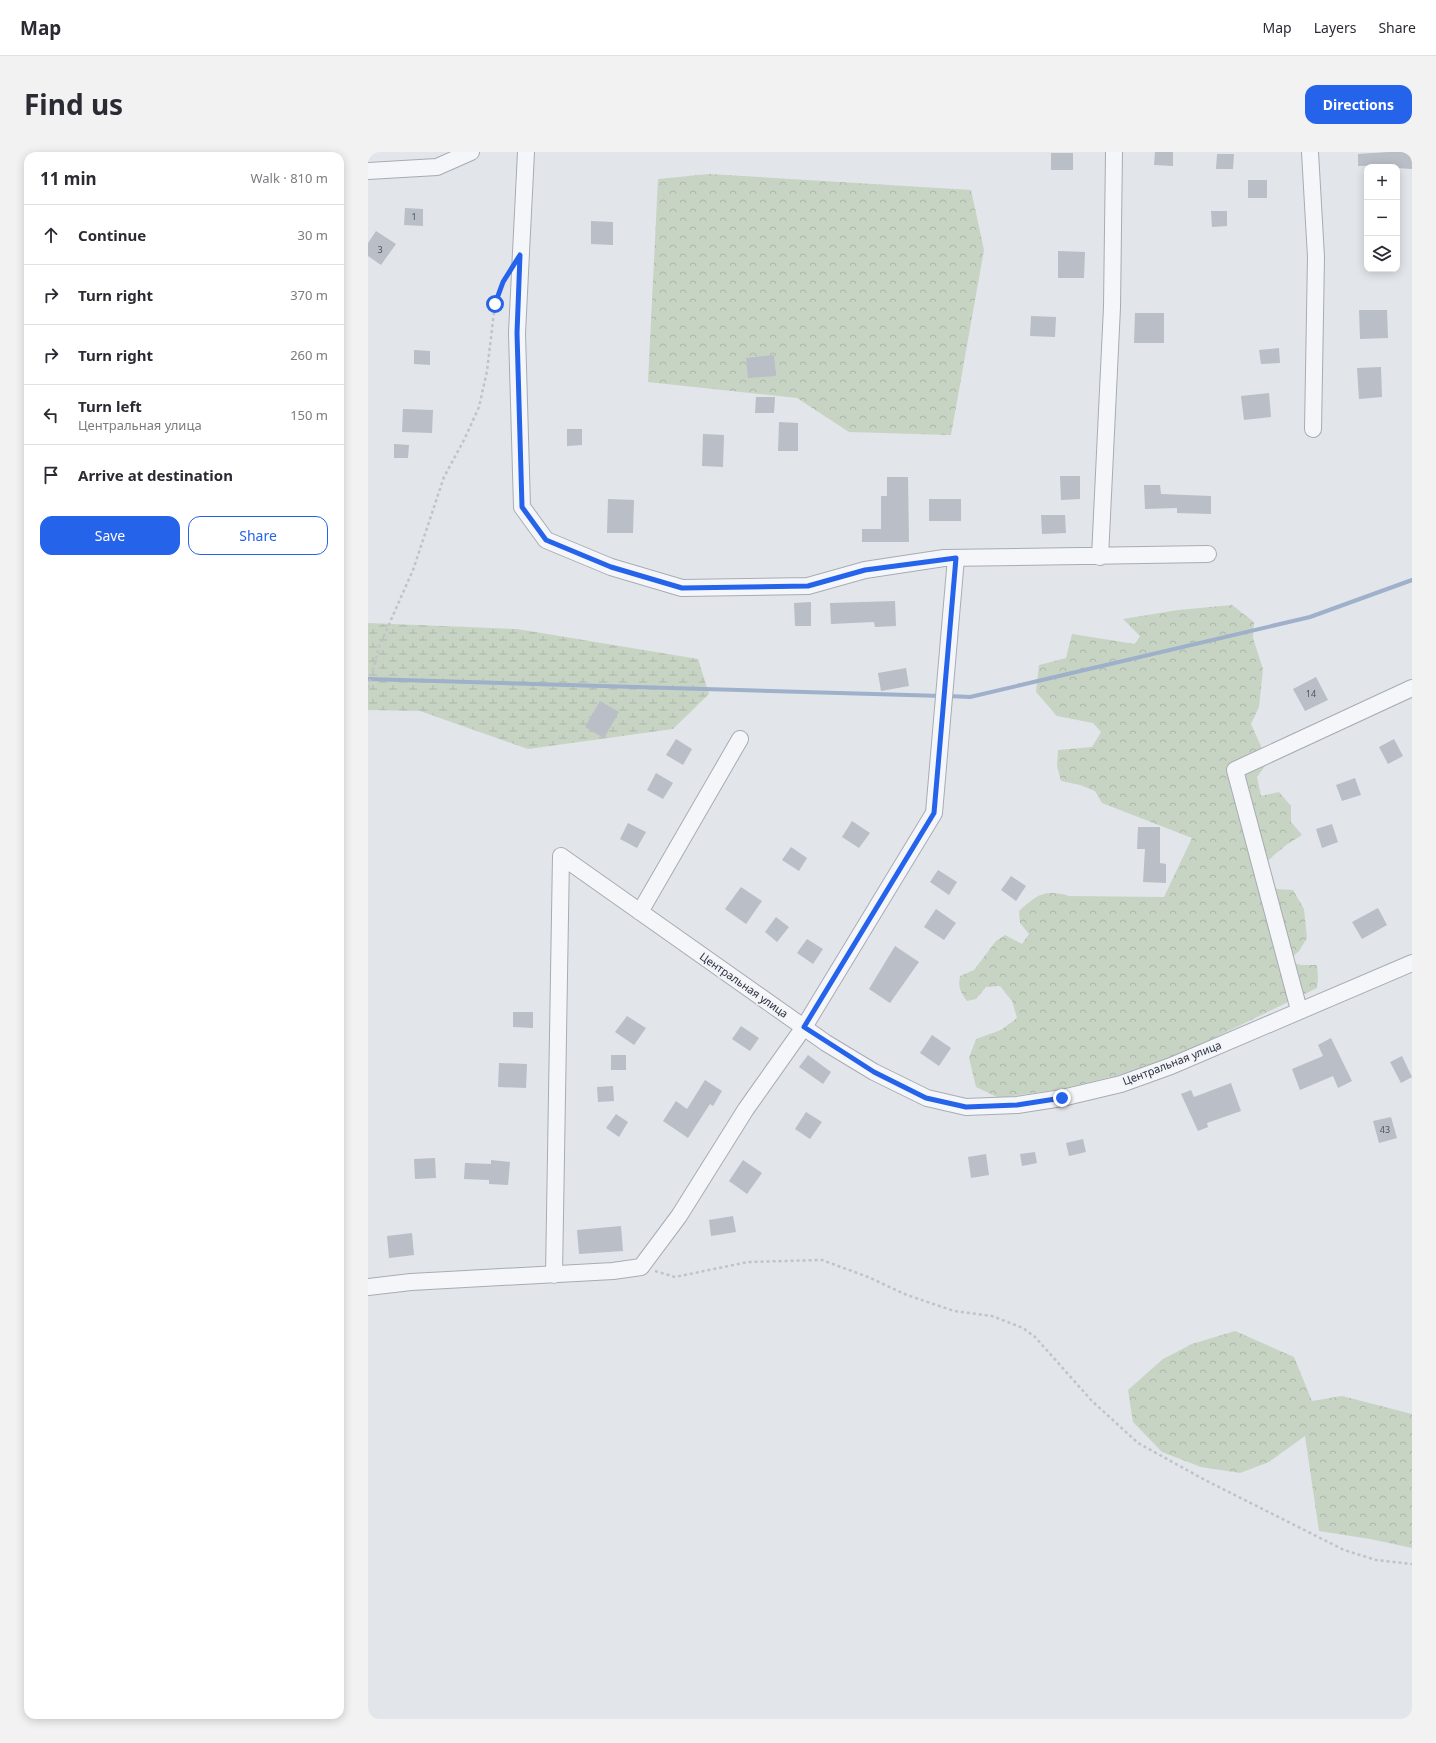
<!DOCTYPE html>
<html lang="en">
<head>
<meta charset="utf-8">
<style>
	body { margin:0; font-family:"Noto Sans",sans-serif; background:#f2f2f3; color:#2b2b33 }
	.controls { position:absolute; right:12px; top:12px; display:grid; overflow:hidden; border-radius:8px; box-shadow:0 2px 10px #0003 }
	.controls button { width:36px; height:36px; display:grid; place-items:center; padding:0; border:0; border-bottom:1px solid #e1e1e2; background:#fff; color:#2b2b33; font:20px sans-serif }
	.stop { position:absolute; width:12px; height:12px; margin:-9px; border:3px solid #2563eb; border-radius:50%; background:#fff }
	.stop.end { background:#2563eb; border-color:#fff; box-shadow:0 1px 4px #0008 }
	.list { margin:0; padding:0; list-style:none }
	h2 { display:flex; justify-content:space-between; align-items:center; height:52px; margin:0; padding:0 16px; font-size:17px }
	h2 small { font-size:13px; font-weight:400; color:#7c7c81 }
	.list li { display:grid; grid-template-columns:26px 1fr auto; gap:12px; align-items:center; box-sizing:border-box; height:60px; padding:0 16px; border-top:1px solid #e1e1e2 }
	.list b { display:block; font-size:15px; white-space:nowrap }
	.list p { margin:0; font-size:13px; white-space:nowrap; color:#7c7c81 }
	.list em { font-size:13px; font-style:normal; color:#7c7c81 }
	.actions { display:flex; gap:8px; padding:12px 16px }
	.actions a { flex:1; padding:9px 0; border:1px solid #2563eb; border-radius:12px; text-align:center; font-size:14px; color:#2563eb }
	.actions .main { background:#2563eb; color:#fff }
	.icon { flex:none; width:22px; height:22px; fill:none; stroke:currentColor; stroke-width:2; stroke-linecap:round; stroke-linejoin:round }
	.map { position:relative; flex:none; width:1044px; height:1567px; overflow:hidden; border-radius:12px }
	header { display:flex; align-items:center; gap:24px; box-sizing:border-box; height:56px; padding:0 20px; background:#fff; border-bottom:1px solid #e1e1e2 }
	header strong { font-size:19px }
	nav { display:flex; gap:22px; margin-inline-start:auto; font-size:14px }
	.intro { display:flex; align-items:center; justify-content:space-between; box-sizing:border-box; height:96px; padding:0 24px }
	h1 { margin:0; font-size:28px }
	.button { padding:10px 18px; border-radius:12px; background:#2563eb; color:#fff; font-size:14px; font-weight:700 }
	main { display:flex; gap:24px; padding:0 24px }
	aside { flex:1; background:#fff; border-radius:12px; box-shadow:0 2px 10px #0003 }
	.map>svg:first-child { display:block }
	.forest { fill:url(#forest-crowns) }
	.wetland { fill:url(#wetland-marsh) }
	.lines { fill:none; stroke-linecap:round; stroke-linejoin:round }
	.stream { stroke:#9eb0ca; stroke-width:4 }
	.building { fill:#b9bec7 }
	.minor-casing { stroke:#a7acb4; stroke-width:18 }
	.path { stroke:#c0c3c9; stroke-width:2.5; stroke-dasharray:3 3; stroke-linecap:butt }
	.minor { stroke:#f5f6f9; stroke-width:16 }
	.route { stroke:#2563eb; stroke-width:5 }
	.labels { text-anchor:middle; stroke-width:4; stroke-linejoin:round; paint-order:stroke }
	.number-label { font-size:9px; fill:#4e5563 }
	.street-label { font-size:11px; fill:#2a3242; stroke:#f2f4f8 }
</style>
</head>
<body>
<header>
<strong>Map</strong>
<nav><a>Map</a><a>Layers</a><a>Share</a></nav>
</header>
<div class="intro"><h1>Find us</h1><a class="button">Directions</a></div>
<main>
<aside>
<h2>11 min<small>Walk · 810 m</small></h2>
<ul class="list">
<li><svg class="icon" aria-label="ahead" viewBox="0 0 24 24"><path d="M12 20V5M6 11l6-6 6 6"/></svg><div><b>Continue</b></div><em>30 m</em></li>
<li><svg class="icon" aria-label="right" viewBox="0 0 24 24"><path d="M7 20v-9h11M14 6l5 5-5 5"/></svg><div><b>Turn right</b></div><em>370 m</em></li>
<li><svg class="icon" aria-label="right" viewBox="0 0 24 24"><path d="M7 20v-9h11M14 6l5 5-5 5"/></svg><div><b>Turn right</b></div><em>260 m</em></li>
<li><svg class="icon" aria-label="left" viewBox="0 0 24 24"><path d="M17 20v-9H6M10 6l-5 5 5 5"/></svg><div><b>Turn left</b><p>Центральная улица</p></div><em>150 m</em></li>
<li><svg class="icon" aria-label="arrive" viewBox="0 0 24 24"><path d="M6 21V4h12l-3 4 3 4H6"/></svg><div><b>Arrive at destination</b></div></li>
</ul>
<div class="actions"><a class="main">Save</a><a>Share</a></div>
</aside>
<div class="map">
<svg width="1044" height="1567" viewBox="0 0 1044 1567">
	<defs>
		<pattern id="forest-crowns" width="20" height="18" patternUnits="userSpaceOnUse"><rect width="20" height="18" fill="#c7d4c3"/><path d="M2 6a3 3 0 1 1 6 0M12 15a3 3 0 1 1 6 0" fill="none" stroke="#abb6a9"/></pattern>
		<pattern id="wetland-marsh" width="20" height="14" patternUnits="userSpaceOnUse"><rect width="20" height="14" fill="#c7d4c3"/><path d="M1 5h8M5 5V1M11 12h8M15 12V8" fill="none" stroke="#abb6a9"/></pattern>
	</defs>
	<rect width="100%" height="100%" fill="#e2e5ea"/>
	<path class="forest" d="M341 22 603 38 616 98 583 283 481 280 429 246 280 230 290 27Z
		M864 453 886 470 885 486 895 517 891 555 883 572 900 610 889 625 893 644 911 640 923 654V670L934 683 918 693 898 710 894 724 909 737 925 738 936 757 939 786 931 799 920 809 933 813H949L950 825 949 836 819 899 763 920 693 937 631 946 608 935 601 906 608 887 633 878 649 866 644 849 632 834 618 835 608 847 599 849C592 840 590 835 592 824L606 818 628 789 637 783 654 792 661 782 652 771 651 759C669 743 676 737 701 744L796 745 824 686 734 651 727 639 712 633 693 629 689 614 690 598 724 595 733 580 725 571 689 564 668 540 671 513 698 506 704 482 767 492 772 484 755 467 810 458Z
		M867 1179 926 1205 944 1249 974 1244 1044 1262V1396L1002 1387 951 1379 937 1284 901 1310 872 1321 833 1315 794 1300 765 1270 760 1238 795 1207 824 1192Z"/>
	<path class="wetland" d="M0 471 149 477 330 507 341 542 305 577 160 597 52 559 0 558Z"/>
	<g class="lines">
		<path class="stream" d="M0 527 574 544
			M580 544 602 545 942 465 1044 428"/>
	</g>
	<path class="building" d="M787 0H805V14L786 13Z
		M1021 0H1044V17L1029 16V15H1021V13L990 14V2Z
		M683 1H705V18H683Z
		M849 2H866L865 17H848Z
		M880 28H899V46H880Z
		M37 56 55 57V74L36 73Z
		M843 59H859V74L844 75Z
		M223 69 245 70V93L223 92Z
		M8 79 28 92 13 113 0 104V91Z
		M690 99 717 100 716 126H690Z
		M991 158H1019L1020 186 992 187Z
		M767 161H796V191H766Z
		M663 164 688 165 687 185 662 184Z
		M911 196 912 211 893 212 891 198Z
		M46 198 62 199V213L46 212Z
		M406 203 408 224 380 226 378 206Z
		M1013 215 1014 245 991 247 989 216Z
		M901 241 903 265 876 268 873 244Z
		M388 245H407L406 261H387Z
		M35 257 65 258 64 281 34 280Z
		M411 270 430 271V299H410Z
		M199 277H214V293L199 294Z
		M335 282 356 283 355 315 334 314Z
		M26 292 41 293 40 306H26Z
		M692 324H712V347L693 348Z
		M519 325H540L541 390H494V377H513V344H519Z
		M776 333H792L793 342 843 344V362L809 361V356L777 357Z
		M240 347 266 348 265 381H239Z
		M561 347H593V369H561Z
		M673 363H697L698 381 674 382Z
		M527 449 528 474 507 475 506 470 463 472 462 451Z
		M443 450V474H427L426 451Z
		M538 516 541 534 513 539 510 521Z
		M948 525 960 548 937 559 925 537Z
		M232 549 251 560 236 586 217 575Z
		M308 587 324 597 315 613 298 603Z
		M1026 587 1035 604 1020 612 1011 595Z
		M288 621 305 631 295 647 279 638Z
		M987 626 993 643 974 649 968 633Z
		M484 669 502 681 491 696 474 685Z
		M260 671 278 680 269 696 252 687Z
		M964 672 970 690 954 696 948 677Z
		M770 675H792V711L798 712V731L775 730 777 697H769Z
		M423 695 439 706 431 719 414 708Z
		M570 718 589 730 581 743 562 730Z
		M643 724 658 734 648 749 633 738Z
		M373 735 394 749 378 772 357 757Z
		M1010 756 1019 773 994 787 984 770Z
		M568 757 588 771 576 788 556 775Z
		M408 765 421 775 409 790 397 780Z
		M439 787 455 797 445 812 429 801Z
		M527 794 551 810 522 851 501 837Z
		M145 860H165V876L145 875Z
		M259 864 278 876 266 893 247 880Z
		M373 874 391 886 382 899 364 887Z
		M564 883 583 896 571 914 552 901Z
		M963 886 984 929 970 936 965 924 932 938 924 917 955 904 950 893Z
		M243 903H258V918H243Z
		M440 903 463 920 455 932 431 915Z
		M1034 904 1044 925 1033 931 1022 910Z
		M131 911 159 912 158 936 130 935Z
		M337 928 354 939 345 954 342 952 320 986 295 969 308 949 319 957Z
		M863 931 873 959 839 971 840 975 830 979 813 942 823 938 826 945Z
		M245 934 246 949 230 950 229 935Z
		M438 960 454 970 442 987 427 977Z
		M248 962 260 970 251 985 238 976Z
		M1023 965 1029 986 1011 991 1005 969Z
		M715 987 718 1000 701 1004 698 991Z
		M667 1000 669 1011 654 1014 652 1002Z
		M618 1002 621 1023 603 1026 600 1005Z
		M67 1006 68 1026 47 1027 46 1007Z
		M123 1008 142 1010 140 1033 121 1032V1028L96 1027 97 1011 123 1012Z
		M375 1008 394 1021 379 1042 361 1029Z
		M365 1064 368 1080 343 1084 341 1068Z
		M253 1074 255 1099 211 1102 209 1078Z
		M44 1081 46 1103 21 1106 19 1084Z"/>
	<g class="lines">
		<g class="minor-casing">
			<path id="minor" d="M158 0 149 181 154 355 178 388 243 415 314 436 440 434 497 418 576 406 840 402
				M942 0 948 105 945 277
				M0 19 69 15 103 0
				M732 405 744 155 746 0
				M193 704 458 891 506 920 559 946 598 955 649 953 694 946 753 932 803 914 1044 811
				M272 760 372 587
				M931 858 867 618 1044 536
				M186 1123 193 704
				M0 1135 43 1130 245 1119 273 1115 311 1064 378 957 436 875 566 661 588 406"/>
		</g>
		<path class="path" d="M0 536 11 495 45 418 76 325 96 288 111 255 119 219 127 152 137 127
			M287 1119 307 1125 380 1110 454 1108 500 1125 539 1143 586 1159 624 1164 655 1176 667 1185 724 1249 770 1291 837 1328 976 1398 1008 1408 1044 1412"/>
		<use href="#minor" class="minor"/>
	</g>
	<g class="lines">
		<path class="route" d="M127 152 135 130 152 103 149 181 154 355 178 388 243 415 314 436 440 434 497 418 588 406 566 661 436 875 506 920 558 946 598 955 649 953 694 946"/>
	</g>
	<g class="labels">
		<g class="number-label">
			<text x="46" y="68">1</text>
			<text x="12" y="101">3</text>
			<text x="943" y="545">14</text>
			<text x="1017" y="981">43</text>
		</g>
		<g class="street-label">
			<text transform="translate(376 833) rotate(35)" y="4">Центральная улица</text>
			<text transform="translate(804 911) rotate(-21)" y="4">Центральная улица</text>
		</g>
	</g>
</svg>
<div class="controls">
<button>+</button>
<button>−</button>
<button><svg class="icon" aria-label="layers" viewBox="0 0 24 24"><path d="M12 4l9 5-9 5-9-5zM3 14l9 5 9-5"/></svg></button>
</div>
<div class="stop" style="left:127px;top:152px"></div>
<div class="stop end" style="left:694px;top:946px"></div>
</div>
</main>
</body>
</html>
